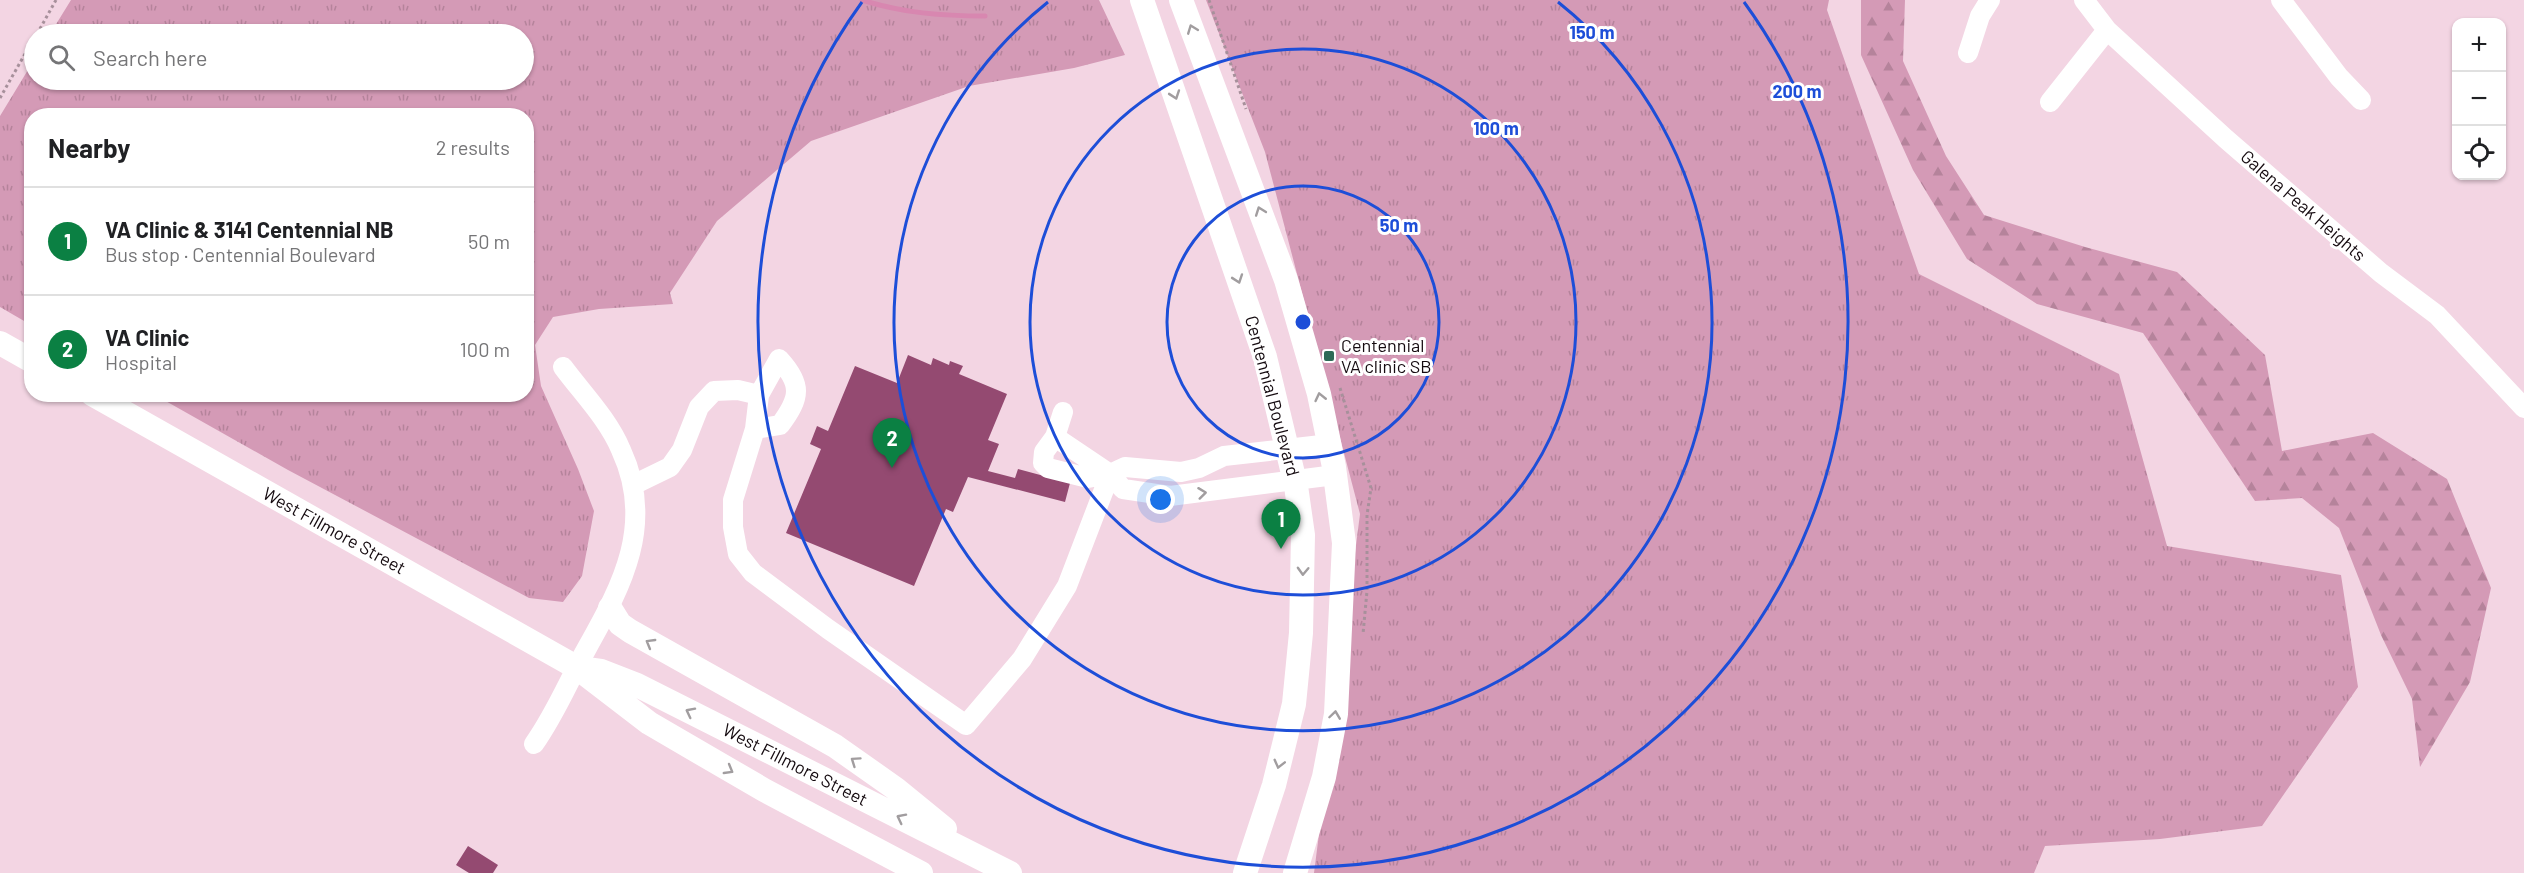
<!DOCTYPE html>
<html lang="en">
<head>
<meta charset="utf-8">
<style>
	body { margin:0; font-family:Barlow,sans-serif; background:#f2f2f2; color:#202124 }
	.controls { position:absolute; right:18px; top:18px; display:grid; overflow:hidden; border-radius:12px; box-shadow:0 2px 4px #0004 }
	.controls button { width:54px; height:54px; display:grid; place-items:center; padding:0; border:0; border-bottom:2px solid #e0e0e0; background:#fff; color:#202124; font:30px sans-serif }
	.you { position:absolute; left:1161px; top:500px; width:21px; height:21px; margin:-15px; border:4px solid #fff; border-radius:50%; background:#1a73e8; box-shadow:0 0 0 9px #1a73e833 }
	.badge { display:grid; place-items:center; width:39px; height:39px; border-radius:50%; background:#0b8043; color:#fff; font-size:20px; font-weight:700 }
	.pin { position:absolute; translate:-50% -50px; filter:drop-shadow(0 2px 3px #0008) }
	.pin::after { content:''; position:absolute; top:32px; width:21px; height:18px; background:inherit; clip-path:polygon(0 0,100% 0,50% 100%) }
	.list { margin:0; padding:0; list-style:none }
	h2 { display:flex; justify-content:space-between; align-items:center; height:78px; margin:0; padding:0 24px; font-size:26px }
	h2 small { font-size:20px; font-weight:400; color:#757577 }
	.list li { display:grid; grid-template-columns:39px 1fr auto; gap:18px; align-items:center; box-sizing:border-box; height:108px; padding:0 24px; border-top:2px solid #e0e0e0 }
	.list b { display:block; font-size:22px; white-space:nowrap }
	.list p { margin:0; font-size:20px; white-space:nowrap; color:#757577 }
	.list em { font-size:20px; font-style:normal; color:#757577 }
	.icon { flex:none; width:33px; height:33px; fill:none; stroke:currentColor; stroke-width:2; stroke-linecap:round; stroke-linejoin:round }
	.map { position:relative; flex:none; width:2524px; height:873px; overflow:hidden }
	.search { position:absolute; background:#fff; box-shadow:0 2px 4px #0004; left:24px; top:24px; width:510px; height:66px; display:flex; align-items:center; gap:15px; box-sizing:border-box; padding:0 21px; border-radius:33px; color:#757577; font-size:22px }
	.panel { position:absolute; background:#fff; box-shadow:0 2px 4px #0004; left:24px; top:108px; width:510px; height:294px; border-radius:24px }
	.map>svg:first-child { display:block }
	.grass { fill:url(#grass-tufts) }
	.forest { fill:url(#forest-firs) }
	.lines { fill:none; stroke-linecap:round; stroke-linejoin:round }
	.stream { stroke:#d887b0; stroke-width:5 }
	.building { fill:#944a71 }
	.path { stroke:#a7909b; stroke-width:3; stroke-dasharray:3 3; stroke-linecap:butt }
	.minor { stroke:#fff; stroke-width:20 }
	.major { stroke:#fff; stroke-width:24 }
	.oneway { stroke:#a19d9f }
	.ring { fill:none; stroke:#1d4ed8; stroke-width:3 }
	.poi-dot { fill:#2d6a56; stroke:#fff; stroke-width:2 }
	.labels { text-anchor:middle; stroke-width:6; stroke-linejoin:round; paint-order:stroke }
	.street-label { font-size:18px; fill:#140a0f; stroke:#fff }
	.poi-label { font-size:18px; fill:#140a0f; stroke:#fff; text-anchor:start }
	.centre { fill:#1d4ed8; stroke:#fff; stroke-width:3 }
	.ring-label { font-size:18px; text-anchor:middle; font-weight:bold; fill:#1d4ed8; stroke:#fff; stroke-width:6; stroke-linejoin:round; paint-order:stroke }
</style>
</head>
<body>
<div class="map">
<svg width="2524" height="873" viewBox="0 0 2524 873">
	<defs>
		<pattern id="grass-tufts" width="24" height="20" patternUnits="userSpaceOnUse" patternTransform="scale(1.5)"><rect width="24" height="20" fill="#d49ab6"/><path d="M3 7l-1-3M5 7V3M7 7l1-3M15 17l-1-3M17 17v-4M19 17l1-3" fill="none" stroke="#b5839b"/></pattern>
		<pattern id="forest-firs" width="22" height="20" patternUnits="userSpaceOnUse" patternTransform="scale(1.5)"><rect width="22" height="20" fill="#d49ab6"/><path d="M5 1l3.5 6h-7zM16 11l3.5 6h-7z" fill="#b5839b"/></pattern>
	</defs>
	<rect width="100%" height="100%" fill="#f3d5e3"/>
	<path class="grass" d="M71 0H1099L1125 55 1074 68 969 86 811 141 717 221 670 293 673 304 599 309 553 317 535 345 541 386 578 469 594 511 582 576 563 602 529 598 288 470 155 395 526 394V116H32L31 325 0 307V116L34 60V80H524V34H50Z
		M1206 0H1829L1827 10 1919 274 2119 374 2167 546 2341 575 2358 687 2262 826 2160 839 2045 846 2034 873H1314L1360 514 1265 152Z"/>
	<path class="forest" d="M1861 0H1905L1903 61 1946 156 1984 215 2085 247 2177 272 2265 355 2282 451 2373 433 2447 479 2491 588 2470 682 2420 767 2412 699 2381 635 2339 528 2302 498 2255 501 2143 333 2037 304 1967 259 1913 170 1861 55Z"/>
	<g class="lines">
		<path class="stream" d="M862 0C903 13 942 16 985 16"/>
	</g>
	<path class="building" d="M908 355 931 365 933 358 949 365 950 361 963 366 959 374 1007 394 988 440 999 444 988 471 1015 478 1018 469 1070 483 1065 502 968 477 953 512 946 509 914 586 786 533 821 449 810 444 817 426 828 431 855 366 897 383Z
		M468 846 498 865 493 873H469L456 865Z"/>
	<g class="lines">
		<path class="path" d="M1209 0 1246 109
			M37 34 56 0
			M0 98 34 38
			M1340 388 1371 488 1367 515V591L1363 634"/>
		<path class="minor" d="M2084 0 2107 30 2226 139 2381 273 2437 315 2524 408
			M2281 0 2339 77 2361 100
			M1968 53 1980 16 1990 0
			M2050 102 2107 30
			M1063 412 1055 437 1044 452 1043 463 1048 468 1088 478 1110 474 1125 467 1181 472 1199 468 1224 456 1330 444
			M755 429 780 425C801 397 802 384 779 359L759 395
			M1055 437 1110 474 1123 489 1170 496 1335 475
			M633 485 670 467 682 450 699 407 714 391 738 390 759 395 755 429 733 500V527L738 554 753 573 828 629 966 725 1022 659 1067 586 1110 474
			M534 744C556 713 569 680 587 648 623 584 655 523 621 450 608 419 583 394 563 367"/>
		<path class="major" d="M1142 0 1265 357 1296 486 1303 535 1301 633 1294 704 1274 785 1245 873
			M1181 0 1286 280 1319 394 1334 467 1344 543 1336 714 1324 777 1295 873
			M0 343 32 361
			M92 394 576 667 649 723 764 790 921 873
			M610 608 620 624 630 631 835 746 896 789 945 829
			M579 668 601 671 637 685 1010 873"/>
	</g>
	<defs><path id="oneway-chevron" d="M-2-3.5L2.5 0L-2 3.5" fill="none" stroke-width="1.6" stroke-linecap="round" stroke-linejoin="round" transform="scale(1.5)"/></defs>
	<g class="oneway">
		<use href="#oneway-chevron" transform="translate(1192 29) rotate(-111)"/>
		<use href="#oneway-chevron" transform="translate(1175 95) rotate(71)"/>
		<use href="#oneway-chevron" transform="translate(1260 211) rotate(-110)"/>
		<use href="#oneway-chevron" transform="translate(1238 279) rotate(71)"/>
		<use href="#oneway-chevron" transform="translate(1320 397) rotate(-103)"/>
		<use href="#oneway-chevron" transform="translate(1202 493) rotate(-7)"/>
		<use href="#oneway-chevron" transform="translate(1303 571) rotate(92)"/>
		<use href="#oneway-chevron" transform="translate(650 643) rotate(-150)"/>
		<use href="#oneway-chevron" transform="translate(690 712) rotate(-153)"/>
		<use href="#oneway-chevron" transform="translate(1335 715) rotate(-82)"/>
		<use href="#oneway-chevron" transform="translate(855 761) rotate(-145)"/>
		<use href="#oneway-chevron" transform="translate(1279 764) rotate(104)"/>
		<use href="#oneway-chevron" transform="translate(729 770) rotate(30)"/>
		<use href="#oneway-chevron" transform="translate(901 818) rotate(-153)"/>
	</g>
	<g class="ring">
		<circle cx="1303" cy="322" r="136"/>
		<circle cx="1303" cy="322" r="273"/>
		<path d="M1558 2A409 409 0 1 1 1048 2"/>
		<path d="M1744 2A545 545 0 1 1 862 2"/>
	</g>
	<rect class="poi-dot" x="1323" y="350" width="12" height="12" rx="3"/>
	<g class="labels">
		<g class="street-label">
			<text transform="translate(2303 206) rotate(41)" y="6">Galena Peak Heights</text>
			<text transform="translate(1272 396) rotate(75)" y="6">Centennial Boulevard</text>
			<text transform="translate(334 531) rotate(29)" y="6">West Fillmore Street</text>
			<text transform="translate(795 765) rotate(27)" y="6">West Fillmore Street</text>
		</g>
		<g class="poi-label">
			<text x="1341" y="352">Centennial<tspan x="1341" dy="21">VA clinic SB</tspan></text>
		</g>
	</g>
	<circle cx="1303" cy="322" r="9" class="centre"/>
	<g class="ring-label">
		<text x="1592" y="39">150 m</text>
		<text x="1797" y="98">200 m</text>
		<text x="1496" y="135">100 m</text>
		<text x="1399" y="232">50 m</text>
	</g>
</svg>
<div class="controls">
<button>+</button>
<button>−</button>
<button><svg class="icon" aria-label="locate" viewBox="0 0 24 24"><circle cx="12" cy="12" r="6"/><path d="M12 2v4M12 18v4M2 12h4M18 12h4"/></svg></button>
</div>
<div class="you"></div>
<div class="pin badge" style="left:1281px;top:549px">1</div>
<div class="pin badge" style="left:892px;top:468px">2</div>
<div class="search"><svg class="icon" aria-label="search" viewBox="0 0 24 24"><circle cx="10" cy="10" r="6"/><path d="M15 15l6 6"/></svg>Search here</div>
<section class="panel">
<h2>Nearby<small>2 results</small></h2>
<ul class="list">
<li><span class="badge">1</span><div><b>VA Clinic &amp; 3141 Centennial NB</b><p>Bus stop · Centennial Boulevard</p></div><em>50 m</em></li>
<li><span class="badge">2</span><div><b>VA Clinic</b><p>Hospital</p></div><em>100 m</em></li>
</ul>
</section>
</div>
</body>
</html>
